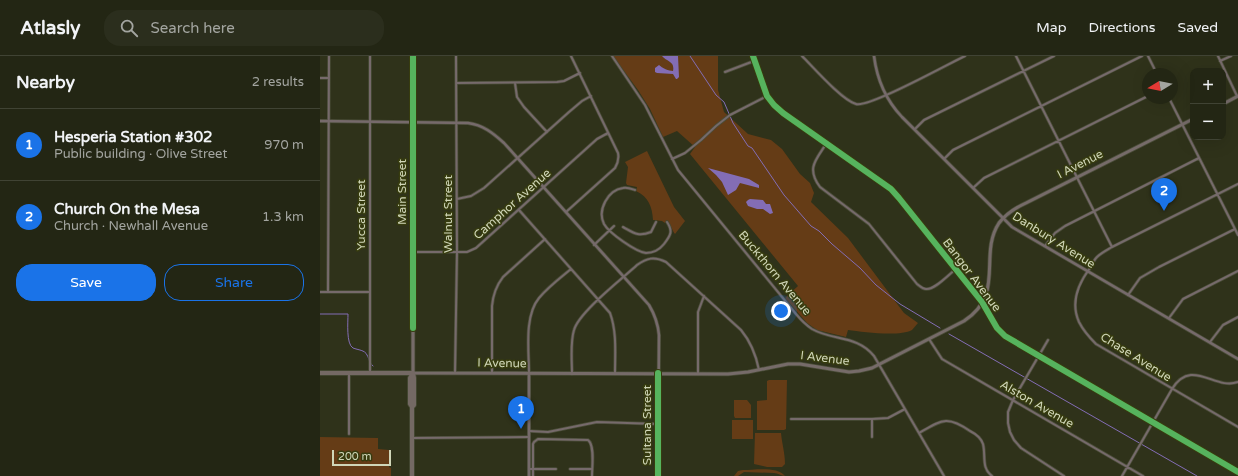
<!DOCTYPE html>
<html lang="en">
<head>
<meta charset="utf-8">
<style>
	body { margin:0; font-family:"Varela Round",sans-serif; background:#2b2e1d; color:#f1f3f6 }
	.controls { position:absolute; right:12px; top:12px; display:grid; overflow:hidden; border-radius:8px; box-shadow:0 4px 16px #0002 }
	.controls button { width:36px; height:36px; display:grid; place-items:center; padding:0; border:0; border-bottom:1px solid #404334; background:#232614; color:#f1f3f6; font:20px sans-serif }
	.compass { position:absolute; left:822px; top:12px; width:36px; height:36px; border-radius:50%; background:#232614; box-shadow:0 4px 16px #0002; rotate:260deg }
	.scale { position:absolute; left:12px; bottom:10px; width:59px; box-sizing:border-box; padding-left:4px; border:2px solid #d0d6b8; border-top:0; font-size:11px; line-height:14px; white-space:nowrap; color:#d0d6b8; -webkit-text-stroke:3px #373c0f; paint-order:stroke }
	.you { position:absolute; left:461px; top:255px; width:14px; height:14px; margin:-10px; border:3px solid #fff; border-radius:50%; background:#1a73e8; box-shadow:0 0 0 6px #1a73e833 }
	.badge { display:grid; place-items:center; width:26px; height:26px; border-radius:50%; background:#1a73e8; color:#fff; font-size:13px; font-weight:700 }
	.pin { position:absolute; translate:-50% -33px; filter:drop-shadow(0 1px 2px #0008) }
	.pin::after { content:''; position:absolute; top:21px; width:14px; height:12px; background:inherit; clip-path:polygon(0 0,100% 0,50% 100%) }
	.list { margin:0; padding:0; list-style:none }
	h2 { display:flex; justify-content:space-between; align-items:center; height:52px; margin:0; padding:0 16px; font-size:17px }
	h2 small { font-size:13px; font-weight:400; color:#a3a5a0 }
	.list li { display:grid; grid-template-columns:26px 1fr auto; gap:12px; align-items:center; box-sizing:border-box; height:72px; padding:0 16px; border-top:1px solid #404334 }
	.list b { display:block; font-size:15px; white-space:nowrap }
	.list p { margin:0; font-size:13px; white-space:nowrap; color:#a3a5a0 }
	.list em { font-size:13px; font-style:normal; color:#a3a5a0 }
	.actions { display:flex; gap:8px; padding:12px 16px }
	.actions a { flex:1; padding:9px 0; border:1px solid #1a73e8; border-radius:16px; text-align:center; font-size:14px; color:#1a73e8 }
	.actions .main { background:#1a73e8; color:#fff }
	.icon { flex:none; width:22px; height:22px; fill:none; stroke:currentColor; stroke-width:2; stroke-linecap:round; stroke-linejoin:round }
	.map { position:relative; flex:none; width:918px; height:420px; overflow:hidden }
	header { display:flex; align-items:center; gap:24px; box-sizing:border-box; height:56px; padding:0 20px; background:#232614; border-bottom:1px solid #404334 }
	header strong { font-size:19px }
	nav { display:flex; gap:22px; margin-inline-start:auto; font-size:14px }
	.search { width:280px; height:36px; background:#2b2e1d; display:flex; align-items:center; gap:10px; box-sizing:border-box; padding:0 14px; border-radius:16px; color:#a3a5a0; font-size:15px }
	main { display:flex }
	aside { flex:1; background:#232614 }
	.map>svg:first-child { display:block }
	.green { fill:#653c16 }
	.water { fill:#836db5 }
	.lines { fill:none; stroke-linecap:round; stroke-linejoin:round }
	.stream { stroke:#836db5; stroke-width:1 }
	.minor-casing { stroke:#4a4d38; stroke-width:3.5 }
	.tertiary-casing { stroke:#4a4d38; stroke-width:4 }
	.secondary-casing { stroke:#4a4d38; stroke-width:4.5 }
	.primary-casing { stroke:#4a4d38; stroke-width:5.5 }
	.minor { stroke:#766a6b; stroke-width:2 }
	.tertiary { stroke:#766a6b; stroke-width:2.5 }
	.secondary { stroke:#766b69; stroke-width:3 }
	.primary { stroke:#746964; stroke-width:4 }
	.cycleway-casing { stroke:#373c0f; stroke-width:8 }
	.cycleway { stroke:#56b35d; stroke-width:6 }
	.labels { text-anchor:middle; stroke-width:3; stroke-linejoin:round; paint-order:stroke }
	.street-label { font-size:12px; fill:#d0d6b8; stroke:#373c0f }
</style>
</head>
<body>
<header>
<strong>Atlasly</strong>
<div class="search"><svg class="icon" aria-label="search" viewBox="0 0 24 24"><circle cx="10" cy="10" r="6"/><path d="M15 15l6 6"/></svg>Search here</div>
<nav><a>Map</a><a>Directions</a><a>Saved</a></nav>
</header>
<main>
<aside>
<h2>Nearby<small>2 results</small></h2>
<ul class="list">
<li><span class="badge">1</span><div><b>Hesperia Station #302</b><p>Public building · Olive Street</p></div><em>970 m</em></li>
<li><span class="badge">2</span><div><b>Church On the Mesa</b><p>Church · Newhall Avenue</p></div><em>1.3 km</em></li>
</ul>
<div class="actions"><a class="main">Save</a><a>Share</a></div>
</aside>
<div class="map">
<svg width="918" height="420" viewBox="0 0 918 420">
	<rect width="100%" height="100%" fill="#2f321a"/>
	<path class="green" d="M293 0H398V34L404 56 428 78 451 84 462 93 480 118 490 127 494 137 491 146 528 182 584 257 598 267C596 269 594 272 592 274 579 281 543 276 528 274L526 281 497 274 487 267 465 242 478 230 370 98 375 91 357 75 343 81 330 53 318 34Z
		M327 95 354 151 365 165 355 178C351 173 351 168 347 164L345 167 342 165 333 164C332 151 329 141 316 135L317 131 307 129 306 127 308 111 305 106Z
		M449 324H467L466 373 464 374H437V345L447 344V325Z
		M414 344H427L431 349V362H415L414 360Z
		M412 364H433V383H412Z
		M435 377H461C462 388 465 397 465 408L462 411H447L434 408Z
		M0 381 58 382V393L69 394V411L71 412V420H0Z
		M423 414C434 414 458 410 465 420 461 420 458 417 454 417L424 416 418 420H414L418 415Z"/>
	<path class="water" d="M342 0H358L359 21 357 23H356L353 18 337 17 335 16V12L339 9C342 12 349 15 353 15 355 5 347 6 342 0Z
		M388 112 429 123 439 129V132L420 127 416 134 408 139 402 126 396 119Z
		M430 143 443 144 446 148H450L453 157 450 158 443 153H437L428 150 426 146 428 144Z"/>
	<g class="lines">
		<path class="stream" d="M370 0 396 39 404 46 413 67 428 90 432 92 464 139 491 170 499 175 512 188 540 212 556 229 580 248 620 272
			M0 258H28C28 266 26 288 33 292 38 294 45 294 47 299 50 304 48 305 53 310
			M629 278 877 420"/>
		<g class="minor-casing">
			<path id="minor" d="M50 0V317
				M292 0 325 49 358 114 476 258C481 264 486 269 492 273 513 285 537 279 554 300L624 420
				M433 0 447 40 454 49 463 57 571 133 579 142 662 246 677 272 685 280 918 416
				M482 0C494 12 522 44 536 48 549 52 628 8 645 0
				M696 0 792 191
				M828 0 837 18
				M898 0 917 40
				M900 5 911 0
				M405 16 434 5
				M0 22H9
				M136 27 237 26 244 25 260 17
				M195 27 197 41 204 51 227 76
				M849 42 918 179
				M595 73 604 64 734 0
				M506 88C496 104 486 112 500 131L549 168 597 228C600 230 602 233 606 233 615 234 629 218 636 213
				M352 103 365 97 381 84 396 70 410 59 447 40
				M624 103 633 94 822 0
				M918 128 792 191C787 194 781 197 777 201 774 204 772 208 770 212 758 228 750 246 759 266 763 274 769 281 776 288L918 371
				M653 132 664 122 828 40
				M315 134C312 133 307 131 303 132 288 134 277 154 284 168 289 177 316 196 326 197 334 197 340 193 344 188 351 179 353 175 347 166
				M137 143 151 140 164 132 249 56 262 45 271 40
				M199 154 290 257C297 276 295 297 295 318
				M246 156 295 112C298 107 299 102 298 97L251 0
				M303 171C314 177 318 181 331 176L336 166
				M274 189 294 170
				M725 190 735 177 745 170 879 102
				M94 196H147L156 192 277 83 288 77
				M0 236H50
				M8 236 9 0
				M808 239 820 222 839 211 915 173
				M849 262 863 243 918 215
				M609 283 622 303 823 420
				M728 284 693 344 688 356V367L690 376 694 384 701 392 744 420
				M890 286 903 269 918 261
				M135 317 137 196 136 0
				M172 317V250C173 239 176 230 183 221L225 183
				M209 317C209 295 204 260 219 242 228 231 240 222 251 213
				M252 318C252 304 250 287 254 274 259 256 302 223 317 209 327 202 334 200 346 206L421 274C431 286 436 299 439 314
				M378 318V256L384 240
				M471 363H552L568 362 585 353
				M209 375 228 376 277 366 338 368
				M599 377C622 364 627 359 650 375 656 378 661 382 663 388 666 400 661 412 672 420
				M29 378V318
				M552 381V363
				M92 382 209 381
				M209 413H236
				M250 413H272
				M213 420V388L214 386 218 383 268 384C275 389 272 411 272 420
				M802 420 852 333C872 301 895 335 918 326"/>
		</g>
		<g class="tertiary-casing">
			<path id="tertiary" d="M554 0C557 24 565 43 582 61L692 171 918 303
				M0 65 148 67C163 69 173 77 184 87L329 249C335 259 338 268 339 279L338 420
				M209 420V317"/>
		</g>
		<g class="secondary-casing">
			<path id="secondary" d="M93 0V317L408 318 428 316 468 308H480L529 316 539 315 552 312 644 265C686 238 658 199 679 167 686 158 695 152 706 147L873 63
				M903 48 918 40"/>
		</g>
		<g class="primary-casing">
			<path id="primary" d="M0 317H93
				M92 351 94 349V322L93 317
				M92 420V351L90 348V322L93 317"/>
		</g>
		<use href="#minor" class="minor"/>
		<use href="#tertiary" class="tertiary"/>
		<use href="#secondary" class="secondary"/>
		<use href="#primary" class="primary"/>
		<g class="cycleway-casing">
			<path id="cycleway" d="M93 0V272
				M433 0 447 40 454 49 463 57 571 133 579 142 662 246 677 272 685 280 918 416
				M338 420V317"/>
		</g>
		<use href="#cycleway" class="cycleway"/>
	</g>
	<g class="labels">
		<g class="street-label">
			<text transform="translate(760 108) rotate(-27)" y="4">I Avenue</text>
			<text transform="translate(82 136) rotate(-90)" y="4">Main Street</text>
			<text transform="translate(192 148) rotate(-42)" y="4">Camphor Avenue</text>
			<text transform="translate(128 158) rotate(-90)" y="4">Walnut Street</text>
			<text transform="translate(41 159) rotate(-90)" y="4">Yucca Street</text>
			<text transform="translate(734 184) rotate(32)" y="4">Danbury Avenue</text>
			<text transform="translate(455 217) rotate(50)" y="4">Buckthorn Avenue</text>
			<text transform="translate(652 219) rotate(53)" y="4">Bangor Avenue</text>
			<text transform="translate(816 301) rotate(32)" y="4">Chase Avenue</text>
			<text transform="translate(505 302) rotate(7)" y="4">I Avenue</text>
			<text transform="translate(182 307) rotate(1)" y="4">I Avenue</text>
			<text transform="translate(717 348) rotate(30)" y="4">Alston Avenue</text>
			<text transform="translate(327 369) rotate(-90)" y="4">Sultana Street</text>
		</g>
	</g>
</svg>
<div class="controls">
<button>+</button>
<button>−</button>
</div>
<svg class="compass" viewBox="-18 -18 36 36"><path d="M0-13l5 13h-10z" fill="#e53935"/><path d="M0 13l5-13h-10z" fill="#a3a5a0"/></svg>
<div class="scale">200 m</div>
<div class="you"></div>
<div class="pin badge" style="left:201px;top:373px">1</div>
<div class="pin badge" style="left:844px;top:155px">2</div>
</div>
</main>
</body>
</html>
